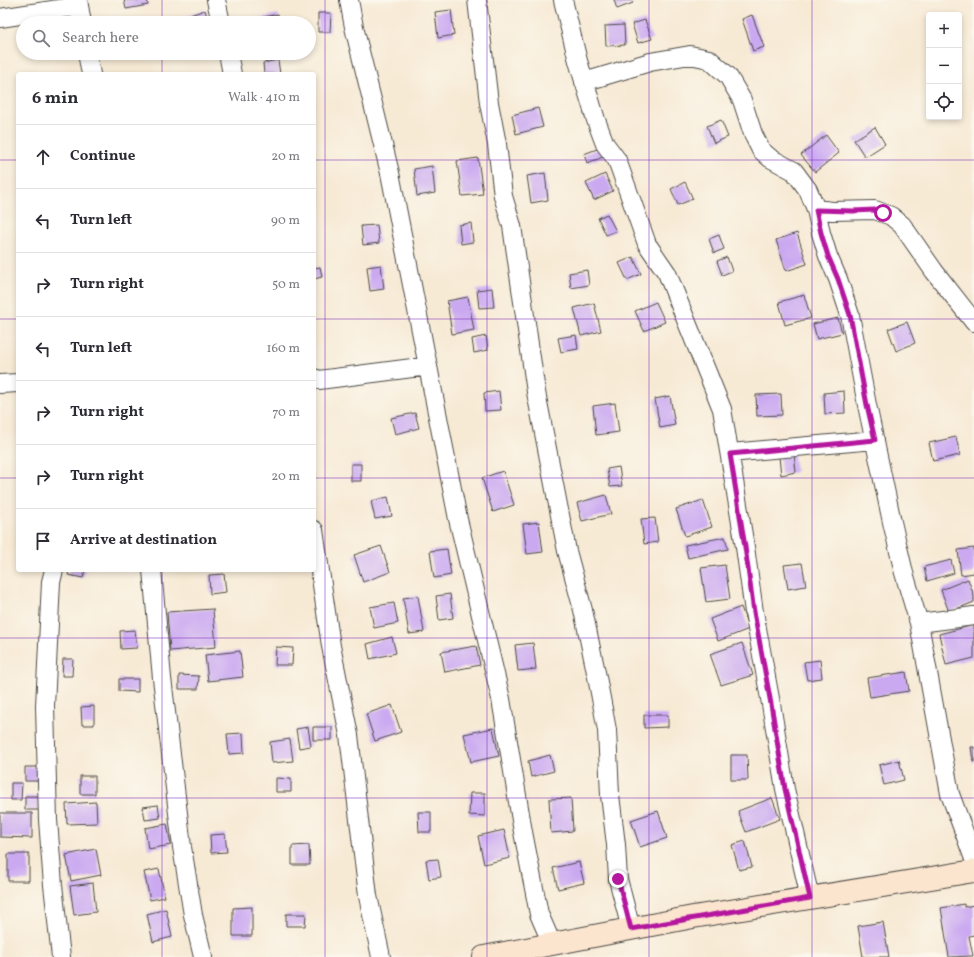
<!DOCTYPE html>
<html lang="en">
<head>
<meta charset="utf-8">
<style>
	body { margin:0; font-family:Vollkorn,serif; background:#f2f2f3; color:#2b2b33 }
	.controls { position:absolute; right:12px; top:12px; display:grid; overflow:hidden; border-radius:4px; box-shadow:0 2px 6px #0003 }
	.controls button { width:36px; height:36px; display:grid; place-items:center; padding:0; border:0; border-bottom:1px solid #e1e1e2; background:#fff; color:#2b2b33; font:20px sans-serif }
	.stop { position:absolute; width:12px; height:12px; margin:-9px; border:3px solid #b5179e; border-radius:50%; background:#fff }
	.stop.end { background:#b5179e; border-color:#fff; box-shadow:0 1px 4px #0008 }
	.list { margin:0; padding:0; list-style:none }
	h2 { display:flex; justify-content:space-between; align-items:center; height:52px; margin:0; padding:0 16px; font-size:17px }
	h2 small { font-size:13px; font-weight:400; color:#7c7c81 }
	.list li { display:grid; grid-template-columns:26px 1fr auto; gap:12px; align-items:center; box-sizing:border-box; height:64px; padding:0 16px; border-top:1px solid #e1e1e2 }
	.list b { display:block; font-size:15px; white-space:nowrap }
	.list em { font-size:13px; font-style:normal; color:#7c7c81 }
	.icon { flex:none; width:22px; height:22px; fill:none; stroke:currentColor; stroke-width:2; stroke-linecap:round; stroke-linejoin:round }
	.map { position:relative; flex:none; width:974px; height:957px; overflow:hidden }
	.search { position:absolute; background:#fff; box-shadow:0 2px 6px #0003; left:16px; top:16px; width:300px; height:44px; display:flex; align-items:center; gap:10px; box-sizing:border-box; padding:0 14px; border-radius:22px; color:#7c7c81; font-size:15px }
	.panel { position:absolute; background:#fff; box-shadow:0 2px 6px #0003; left:16px; top:72px; width:300px; height:500px; border-radius:4px }
	.map>svg:first-child { display:block }
	.building { fill:#caa9f1 }
	.lines { fill:none; stroke-linecap:round; stroke-linejoin:round }
	.minor-casing { stroke:#4a4844; stroke-width:20 }
	.secondary-casing { stroke:#4a4844; stroke-width:24 }
	.minor { stroke:#fff; stroke-width:18 }
	.secondary { stroke:#fce5cf; stroke-width:22 }
	.route { stroke:#b5179e; stroke-width:5 }
	.grid { fill:none; stroke:#7b2cbf; stroke-width:1; stroke-opacity:0.55 }
</style>
</head>
<body>
<div class="map">
<svg width="974" height="957" viewBox="0 0 974 957">
	<rect width="100%" height="100%" fill="#fbf7ec"/>
	<filter id="ink" filterUnits="userSpaceOnUse"><feTurbulence type="fractalNoise" baseFrequency=".025" numOctaves="2"/><feDisplacementMap in="SourceGraphic" scale="8" xChannelSelector="R" yChannelSelector="G"/><feConvolveMatrix kernelMatrix="1 2 1 2 8 2 1 2 1" color-interpolation-filters="sRGB"/></filter>
	<filter id="wash" filterUnits="userSpaceOnUse"><feTurbulence type="fractalNoise" baseFrequency=".012" numOctaves="4" result="noise"/><feDisplacementMap in="SourceGraphic" scale="16" xChannelSelector="R" yChannelSelector="G"/><feGaussianBlur stdDeviation="0.9" result="paint"/><feColorMatrix in="noise" values="0 0 0 0 0 0 0 0 0 0 0 0 0 0 0 0 0 1.4 0 .05"/><feComposite in="paint" operator="in"/></filter>
	<g filter="url(#wash)">
		<rect width="100%" height="100%" fill="#f7ead5"/>
		<g id="blocks">
			<path class="building" d="M124 0H147L148 5 126 9Z
				M614 0H632L633 3 617 9Z
				M205 10 209 23H189L187 16Z
				M451 10 454 35 438 38 435 12Z
				M318 13H331L330 32H318Z
				M278 14 280 23H245V21Z
				M752 15 764 47 753 51 742 19Z
				M645 20 652 39 638 43 632 24Z
				M624 25 625 45 606 46 605 26Z
				M278 60 280 74H264L263 63Z
				M538 108 543 127 516 134 512 115Z
				M721 120 728 137 714 143 707 126Z
				M875 127 885 144 865 157 854 140Z
				M826 135 839 153 815 172 801 155Z
				M602 147 606 156 587 163 584 154Z
				M478 158 483 194 462 196 457 161Z
				M432 166 435 193 417 196 414 169Z
				M545 173 548 200 531 203 527 176Z
				M605 174 613 191 594 200 586 183Z
				M685 182 693 199 678 205 671 189Z
				M607 214 616 231 606 235 598 218Z
				M471 223 473 242 461 244 459 225Z
				M377 225 379 243 363 245 361 226Z
				M797 233 807 264 786 271 776 240Z
				M719 235 724 249 714 253 709 239Z
				M633 257 641 274 627 280 619 263Z
				M727 257 732 271 722 275 717 261Z
				M381 265 384 289 370 291 367 267Z
				M320 267 322 277 314 279V268Z
				M587 270 589 285 571 288 569 273Z
				M492 288 494 307 479 308 477 290Z
				M804 295 811 318 785 325 779 302Z
				M468 297 474 330 452 334 447 301Z
				M656 302 665 322 644 331 635 311Z
				M594 303 601 331 581 336 574 308Z
				M838 318 842 333 817 339 813 324Z
				M907 322 915 343 896 351 888 329Z
				M576 335 578 349 561 352 558 338Z
				M486 336 488 350 474 353 472 339Z
				M499 391 501 410 485 411 484 393Z
				M844 391 845 413 825 414 824 393Z
				M781 394 782 415 757 416 756 395Z
				M670 396 675 425 660 428 655 399Z
				M615 403 619 432 596 435 593 406Z
				M415 413 419 428 395 434 391 418Z
				M956 437 960 455 933 461 929 443Z
				M794 454 796 472 781 475 779 457Z
				M351 464H361V481H351Z
				M619 467 622 486 610 487 607 469Z
				M503 471 514 505 493 512 482 478Z
				M606 495 611 514 582 521 577 503Z
				M388 497 392 516 375 519 371 501Z
				M703 500 712 527 685 536 676 509Z
				M655 518 658 542 644 544 641 519Z
				M539 522 543 552 527 554 523 524Z
				M725 537 728 549 688 558 685 545Z
				M381 546 390 572 363 582 354 555Z
				M974 548V573L961 575 958 550Z
				M447 549 451 575 434 578 430 551Z
				M951 560 954 573 927 581 924 567Z
				M802 563 806 586 788 589 784 565Z
				M725 565 730 599 706 602 701 568Z
				M69 570H85L83 578 68 575Z
				M224 574 226 592 210 594 209 575Z
				M968 579 974 596V602L949 612 941 590Z
				M450 594 453 618 439 620 436 596Z
				M418 596 424 632 409 634 403 598Z
				M394 603 398 623 374 628 370 607Z
				M741 607 749 629 718 641 710 619Z
				M213 609 216 647 170 651 167 612Z
				M974 625V658L946 665 939 634Z
				M135 630 137 648 121 649 120 631Z
				M392 637 396 653 370 659 367 644Z
				M533 643 536 669 518 671 515 645Z
				M742 643 753 675 721 685 710 654Z
				M476 646 480 665 445 672 441 652Z
				M276 647 293 648 292 665H275Z
				M240 651 243 677 208 681 205 655Z
				M63 659H73L72 676H62Z
				M820 660 822 678 807 680 804 662Z
				M906 672 909 691 870 697 867 678Z
				M179 675 199 676 198 689H179Z
				M119 679H138V692L119 691Z
				M392 705 401 732 375 741 366 714Z
				M94 706V725H82L81 707Z
				M644 715H668V727L644 728Z
				M308 727 311 746 299 748 296 729Z
				M313 727H332V740H313Z
				M493 728 499 756 471 762 464 734Z
				M243 733 244 753 229 754 227 734Z
				M290 739 293 761 272 763 270 742Z
				M971 747H974V762H973Z
				M550 755 554 771 531 777 528 761Z
				M731 755H747L748 780H731Z
				M899 760 904 780 884 785 879 765Z
				M25 767H41L40 781H25Z
				M80 776H95V794H80Z
				M276 778 291 779V792H276Z
				M11 783H22L21 800H11Z
				M470 793H485V816L469 815Z
				M25 796H40V810H25Z
				M571 798 573 831 551 833 549 799Z
				M772 798 780 819 746 832 738 811Z
				M96 802 97 823 67 824 66 804Z
				M158 805 160 818 145 820 143 807Z
				M658 811 667 838 640 847 631 820Z
				M418 812H431V832H419Z
				M0 813H32V838L0 837Z
				M167 824 171 845 148 849 145 828Z
				M504 830 510 858 484 864 478 836Z
				M225 834 227 852 211 853 210 835Z
				M745 841 752 867 739 870 732 845Z
				M309 845 310 865H292V846Z
				M96 849 101 875 71 881 66 855Z
				M8 854H29V881H8Z
				M438 859 441 877 429 879 426 860Z
				M579 862 584 883 558 889 553 868Z
				M159 869 165 897 150 900 144 872Z
				M93 883 96 912 74 915 70 886Z
				M964 904V907L974 905V935L969 936 973 956 949 957 941 908Z
				M252 907V936H233V908Z
				M166 909 172 937 153 942 147 914Z
				M286 914H306L305 926H286Z
				M883 922 889 957H863L858 926Z"/>
		</g>
	</g>
	<g filter="url(#ink)">
		<use href="#blocks" fill-opacity="0" stroke="#4a4844" stroke-width="1"/>
		<g class="lines">
			<g class="minor-casing">
				<path id="minor" d="M78 0 82 23
					M216 0 221 23
					M349 0 354 27 390 173 458 519 501 699 523 832 539 914 552 944
					M477 0 489 103 497 144 503 196 512 226 536 392 567 551 583 610 597 677 607 730 610 795 616 845 618 879 631 929
					M563 0 578 61 596 120 605 144 617 160 647 244 667 273 722 409 745 547 754 612 771 704 785 789 810 898
					M0 18 79 6
					M87 53 91 74
					M228 53 232 74
					M584 82 650 62 690 55 709 59 728 76 742 100 753 134 761 150 770 158 794 171 808 190 816 209 821 233 828 256 838 279 850 315 867 405 892 522 904 573 919 623 950 794 974 859
					M816 209 832 211 875 210 891 216 902 225 934 271 974 322
					M314 378 319 380 428 366
					M0 384 18 383
					M730 453 875 440
					M314 530 331 646 349 735 368 896 381 957
					M54 570 51 582 45 706 48 820 53 885 61 957
					M152 570 162 678 182 847 193 915 203 957
					M919 623 974 616"/>
			</g>
			<g class="secondary-casing">
				<path id="secondary" d="M484 957 693 917 974 871"/>
			</g>
			<use href="#minor" class="minor"/>
			<use href="#secondary" class="secondary"/>
		</g>
	</g>
	<g class="lines" filter="url(#ink)">
		<path class="route" d="M618 879 631 929 810 898 785 789 771 704 754 612 745 547 730 454 875 440 867 405 850 315 838 279 828 256 821 233 816 210 853 211 875 210 883 213"/>
	</g>
	<path class="grid" d="M162 0V23M325 0V957M487 0V957M649 0V957M812 0V957M162 53V74M0 160H18M314 160H974M0 319H18M314 319H974M0 478H18M314 478H974M162 570V957M0 638H974M0 798H974"/>
</svg>
<div class="controls">
<button>+</button>
<button>−</button>
<button><svg class="icon" aria-label="locate" viewBox="0 0 24 24"><circle cx="12" cy="12" r="6"/><path d="M12 2v4M12 18v4M2 12h4M18 12h4"/></svg></button>
</div>
<div class="stop" style="left:883px;top:213px"></div>
<div class="stop end" style="left:618px;top:879px"></div>
<div class="search"><svg class="icon" aria-label="search" viewBox="0 0 24 24"><circle cx="10" cy="10" r="6"/><path d="M15 15l6 6"/></svg>Search here</div>
<section class="panel">
<h2>6 min<small>Walk · 410 m</small></h2>
<ul class="list">
<li><svg class="icon" aria-label="ahead" viewBox="0 0 24 24"><path d="M12 20V5M6 11l6-6 6 6"/></svg><div><b>Continue</b></div><em>20 m</em></li>
<li><svg class="icon" aria-label="left" viewBox="0 0 24 24"><path d="M17 20v-9H6M10 6l-5 5 5 5"/></svg><div><b>Turn left</b></div><em>90 m</em></li>
<li><svg class="icon" aria-label="right" viewBox="0 0 24 24"><path d="M7 20v-9h11M14 6l5 5-5 5"/></svg><div><b>Turn right</b></div><em>50 m</em></li>
<li><svg class="icon" aria-label="left" viewBox="0 0 24 24"><path d="M17 20v-9H6M10 6l-5 5 5 5"/></svg><div><b>Turn left</b></div><em>160 m</em></li>
<li><svg class="icon" aria-label="right" viewBox="0 0 24 24"><path d="M7 20v-9h11M14 6l5 5-5 5"/></svg><div><b>Turn right</b></div><em>70 m</em></li>
<li><svg class="icon" aria-label="right" viewBox="0 0 24 24"><path d="M7 20v-9h11M14 6l5 5-5 5"/></svg><div><b>Turn right</b></div><em>20 m</em></li>
<li><svg class="icon" aria-label="arrive" viewBox="0 0 24 24"><path d="M6 21V4h12l-3 4 3 4H6"/></svg><div><b>Arrive at destination</b></div></li>
</ul>
</section>
</div>
</body>
</html>
